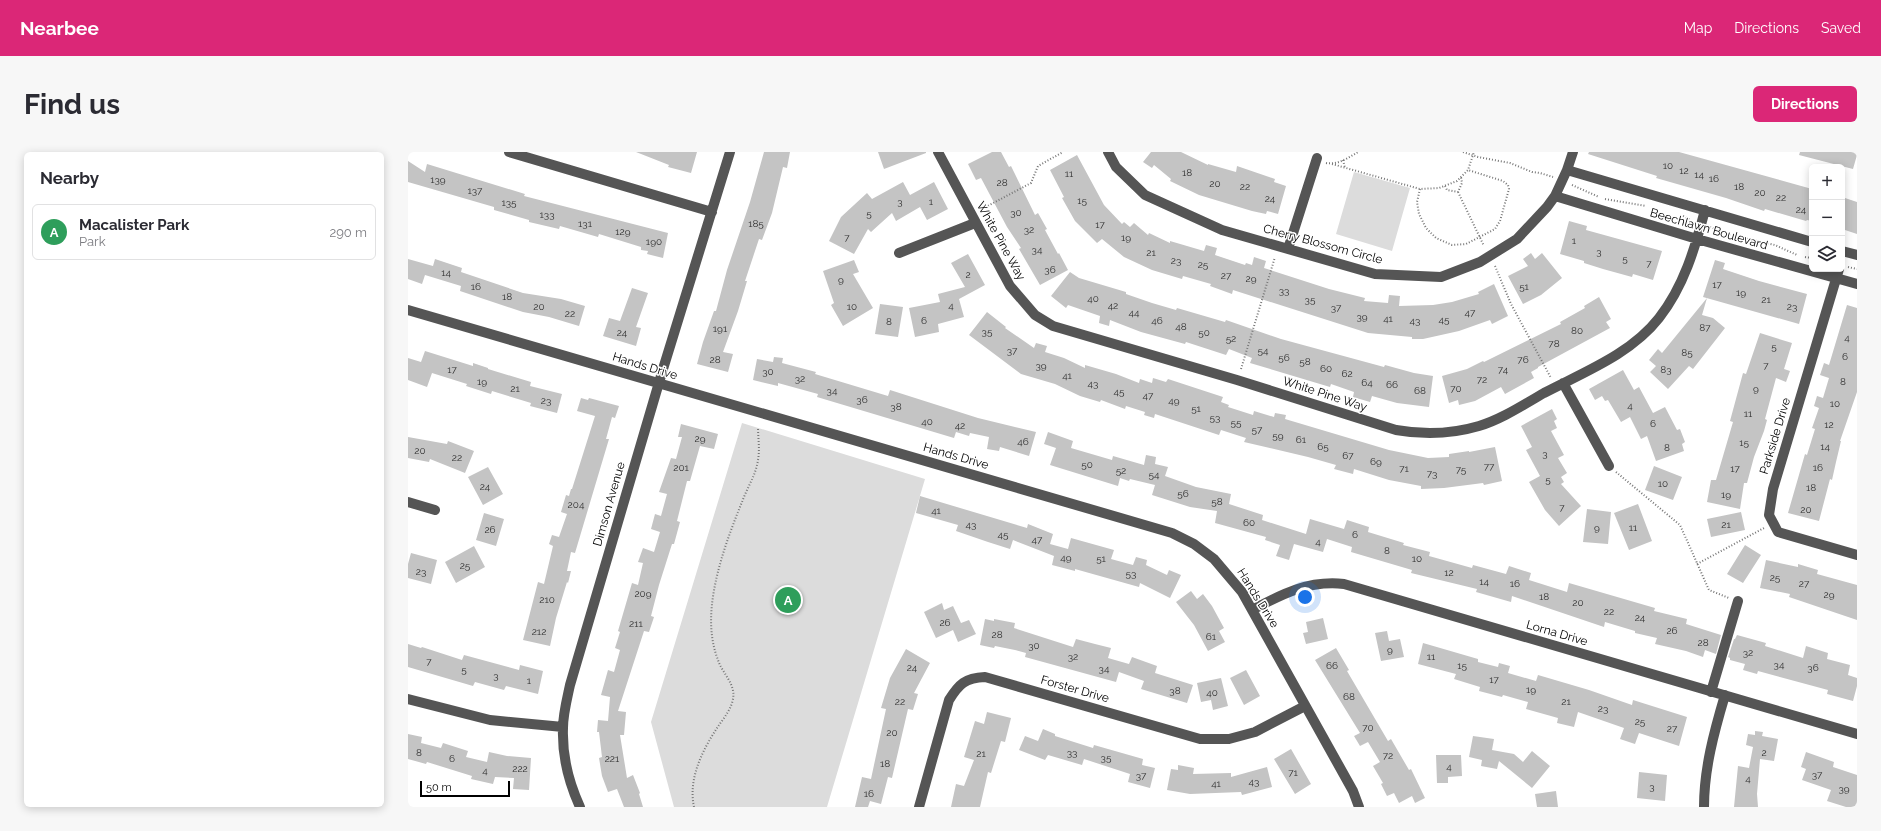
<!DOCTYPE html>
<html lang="en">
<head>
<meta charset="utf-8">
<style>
	body { margin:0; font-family:Raleway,sans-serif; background:#f7f7f7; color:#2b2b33 }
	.controls { position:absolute; right:12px; top:12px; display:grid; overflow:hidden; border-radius:6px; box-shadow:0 2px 10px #0003 }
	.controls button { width:36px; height:36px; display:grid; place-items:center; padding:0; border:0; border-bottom:1px solid #e1e1e2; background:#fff; color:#2b2b33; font:20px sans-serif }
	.scale { position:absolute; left:12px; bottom:10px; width:90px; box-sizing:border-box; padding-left:4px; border:2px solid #000; border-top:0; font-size:11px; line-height:14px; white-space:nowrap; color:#000; -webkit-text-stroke:3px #fff; paint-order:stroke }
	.you { position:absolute; left:897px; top:445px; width:14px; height:14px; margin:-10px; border:3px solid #fff; border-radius:50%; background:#1a73e8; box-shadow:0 0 0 6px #1a73e833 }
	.badge { display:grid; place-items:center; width:26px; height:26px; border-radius:50%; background:#db2777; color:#fff; font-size:13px; font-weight:700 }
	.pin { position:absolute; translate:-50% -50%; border:2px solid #fff; box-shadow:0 1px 4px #0006 }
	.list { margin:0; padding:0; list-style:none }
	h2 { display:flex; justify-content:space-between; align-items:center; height:52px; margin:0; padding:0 16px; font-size:17px }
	h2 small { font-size:13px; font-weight:400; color:#7c7c81 }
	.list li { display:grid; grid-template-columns:26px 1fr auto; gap:12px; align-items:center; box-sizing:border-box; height:56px; margin:0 8px 8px; padding:0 8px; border:1px solid #e1e1e2; border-radius:6px }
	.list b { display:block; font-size:15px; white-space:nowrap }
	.list p { margin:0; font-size:13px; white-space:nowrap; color:#7c7c81 }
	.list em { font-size:13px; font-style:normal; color:#7c7c81 }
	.icon { flex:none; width:22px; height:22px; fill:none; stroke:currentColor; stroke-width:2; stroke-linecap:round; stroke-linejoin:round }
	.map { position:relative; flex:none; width:1449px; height:655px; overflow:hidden; border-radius:6px }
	header { display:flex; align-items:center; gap:24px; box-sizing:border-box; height:56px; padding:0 20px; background:#db2777; color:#fff }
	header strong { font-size:19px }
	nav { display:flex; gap:22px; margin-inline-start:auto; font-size:14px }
	.intro { display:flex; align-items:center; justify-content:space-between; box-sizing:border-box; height:96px; padding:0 24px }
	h1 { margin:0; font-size:28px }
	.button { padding:10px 18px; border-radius:6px; background:#db2777; color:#fff; font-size:14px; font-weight:700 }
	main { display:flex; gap:24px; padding:0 24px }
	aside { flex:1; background:#fff; border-radius:6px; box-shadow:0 2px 10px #0003 }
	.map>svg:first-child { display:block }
	.green { fill:#dcdcdc }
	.building { fill:#c4c4c4 }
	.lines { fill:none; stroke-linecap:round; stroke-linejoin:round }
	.path { stroke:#777; stroke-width:2; stroke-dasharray:1 2; stroke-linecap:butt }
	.minor { stroke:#555; stroke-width:10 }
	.labels { text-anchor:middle; stroke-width:3; stroke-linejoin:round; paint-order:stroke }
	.number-label { font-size:10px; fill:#313131 }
	.street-label { font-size:12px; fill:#000; stroke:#fff }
</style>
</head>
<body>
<header>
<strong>Nearbee</strong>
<nav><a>Map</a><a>Directions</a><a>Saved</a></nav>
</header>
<div class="intro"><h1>Find us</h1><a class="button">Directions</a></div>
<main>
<aside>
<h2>Nearby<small></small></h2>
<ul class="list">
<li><span class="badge" style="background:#2e9e5b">A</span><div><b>Macalister Park</b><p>Park</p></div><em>290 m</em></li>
</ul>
</aside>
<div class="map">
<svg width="1449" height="655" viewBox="0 0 1449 655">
	<rect width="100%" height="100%" fill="#fff"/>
	<path class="green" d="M946 20 1002 36 984 99 928 82Z
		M334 271 517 327 419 655H266L243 570Z"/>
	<path class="building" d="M228 0H289L283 21 260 15 261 13Z
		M356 0H382L379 16 375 15 364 61 354 88 351 87 337 129H339L330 159 315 200 325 202 320 220 289 212 295 190 306 159H308L319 118 342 50Z
		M470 0H518V1L476 17Z
		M584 0H593L601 15 603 14 627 63 630 61 639 77 637 78 650 102 651 101 660 118 632 133 611 97 613 96 599 75 573 26 568 28 560 12Z
		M743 0H773L800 13V12L828 20 829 14 867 27 866 30 878 34 870 62 859 59 858 62 844 59 791 43 762 29 763 27 746 13 744 16 735 10Z
		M1181 0H1271L1404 37V69L1399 68 1398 69 1357 57 1356 59 1318 46 1248 26 1249 24 1180 2Z
		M1392 0H1449V3L1445 17 1391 3Z
		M669 3 696 53 714 72 716 70 722 75 726 71 740 83 741 81 762 91V89L796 99 798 93 809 96 807 103 837 113 838 111 844 113 846 105 858 109 856 116 921 137 957 146 956 149 980 151 981 143 992 144 991 154 1025 153 1044 150 1071 142 1070 140 1086 132 1100 164 1084 172 1082 168 1051 179 1015 187H1004V185L960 181 825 138 824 142 802 134 803 132 775 124 774 127 744 118 716 105 694 87 689 91 667 69 654 46 656 45 642 18Z
		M0 9 17 20 19 12 117 42 116 44 260 81 255 106 239 102 240 99 233 98V95L191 82 190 85 152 74 151 77 121 70V68L86 58V55L0 30Z
		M495 30 502 43 526 30 540 57 519 68 512 55 488 69 484 61 463 80 460 77 446 102 421 89 433 65 459 41 464 47Z
		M1434 45 1449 50V82L1434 77Z
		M1161 69 1179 74 1178 78 1254 99 1245 128 1225 122 1224 125 1195 117 1176 111V109L1152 102Z
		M1123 101 1127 107 1134 101 1154 126 1133 143 1115 152 1100 124 1120 114 1115 107Z
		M560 102 577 133 551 147 556 165 530 172 531 180 507 185 501 156 532 150 530 142 557 135 543 111Z
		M0 107 25 114 27 107 54 116 53 120 115 141 153 147 177 154 171 174 141 165 115 160 52 139 53 134 17 123 14 132 0 127Z
		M446 108 451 120 445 122 465 156 435 174 423 153 426 151 415 119Z
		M1307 108 1317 111 1315 117 1351 129 1399 142 1391 172 1295 145Z
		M662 120 671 126 718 140V142L744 151 768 158 769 156 817 170 818 168 873 187 976 215 977 213 1006 221 1025 224 1021 255 989 251 964 244 962 250 945 245 946 240 923 232 922 235 842 211 844 206 821 197 818 203 778 190 777 192 733 180 702 168 701 174 691 171 692 164 660 153 658 156 643 144Z
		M224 136 240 141 228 175 233 176 228 194 195 184 201 166 212 169Z
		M1191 145 1203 167 1198 170 1202 176 1130 215V216L1123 220 1126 226 1097 242 1093 235 1067 249 1051 253 1050 248 1041 251 1034 224 1059 217 1075 209 1076 210 1153 172 1152 170 1177 156 1176 154Z
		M1299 146 1294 163 1305 166 1317 176 1285 217 1281 214 1260 237 1242 220 1248 214 1241 208 1250 197 1254 201Z
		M472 152 495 155 490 185 467 182Z
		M1439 153 1449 156V240L1432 289H1433L1428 310 1424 328 1422 327 1411 369 1380 361 1397 302 1399 303 1407 277 1404 276 1411 256 1406 254 1409 244 1415 246 1421 226 1412 223 1416 211 1421 213Z
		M579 160 598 175 597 176 626 196 628 191 639 194 637 200 656 206 677 216V213L708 222 731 231 732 227 744 231 745 226 758 230 760 227 815 245 813 250 821 253 820 255 845 263 846 259 866 265 867 261 878 263 877 267 981 298 1020 306 1041 305V302L1061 299V300L1087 295 1094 329 1076 333 1075 331 1036 336 1013 337V334L981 328 946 317 945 322 926 317 928 313 900 305 836 290 838 286 813 278 811 283 747 262 746 266 736 263 737 260 718 254 717 257 693 248 692 250 672 244 647 232 613 222 561 183Z
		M1352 181 1384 191 1376 217 1382 219 1378 230 1368 226 1357 267 1359 268 1356 279 1346 305 1339 331H1336L1332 357 1299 350 1303 328H1308L1325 270 1322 269 1335 221 1338 222Z
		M17 199 65 214V211L80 216V217L123 230 122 234 154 242 149 261 122 254 123 251 84 239 83 242 58 234 59 232 24 221 19 235 0 228V206L13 210Z
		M366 205 375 206 374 211 408 220 407 222 480 244 482 238 570 266 628 280 621 304 592 295 591 299 579 297 581 285 562 281 561 284 548 280 546 286 409 245 410 242 370 231V234L345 228 349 207 365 210Z
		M1215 218 1226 238 1231 235 1245 261 1257 255 1269 278 1272 277 1277 290 1274 292 1276 299 1248 309 1239 284 1233 287 1222 265 1213 270 1200 248 1197 249 1194 244 1187 248 1181 237Z
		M173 246 180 248 181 246 211 254 207 266 204 265 198 287H201L167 401 163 400 159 419H163L160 431 159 430 148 466 142 494 115 488 130 430 136 432 145 394 141 392 144 383 151 385 159 362 153 360 158 343 161 344 163 337H164L187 264 169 259Z
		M1144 257 1149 267 1146 269 1149 276 1143 279 1156 303 1150 306 1159 321 1153 325 1156 330 1153 332 1173 354 1151 374 1137 358 1121 330 1132 324 1118 298 1124 295 1113 274Z
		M273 272 310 282 306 297 292 294 282 329H279L269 369 272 370 266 392H264L251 433 243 464 246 465 241 480 236 479 210 559 218 560 216 583H212L219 626 225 623 232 641 231 642 235 655H216L209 637 200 640 194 624 191 606 194 605 191 580H189L190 568 200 569 202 545 193 543 200 518 206 520 212 498 207 496 212 480 210 479 224 431 230 433 235 411 230 410 235 396 246 400 252 380 243 377 247 362 253 364 259 342 251 340 263 306 268 307 274 285H270Z
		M640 280 665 289 663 296 704 308 705 304 736 313 738 303 748 305 747 312 760 315 757 324 788 335 823 342 821 352 855 363 854 368 898 382 902 367 936 377 939 368 961 375 960 380 996 391 995 393 1022 400 1021 404 1064 416 1065 413 1098 422 1101 414 1123 421 1121 428 1159 440 1161 431 1247 456 1246 459 1279 467 1278 472 1313 483 1308 502 1297 498 1295 505 1278 499 1247 492 1249 486 1227 481V479L1197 470 1196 475 1104 444 1103 450 1068 440 1069 437 1003 421 1004 418 943 400 944 395 919 387 915 400 886 392 881 408 868 404 872 393 857 388 858 385 807 371 809 359 782 355 744 343 747 333 722 327 721 329 712 326 710 334 642 313 648 296 636 292Z
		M0 285 39 292 40 289 66 299 57 321 22 307 21 310 0 306Z
		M1246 314 1274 325 1265 348 1237 338Z
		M80 315 95 342 75 353 60 325Z
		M512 344 619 376 620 372 645 382 642 392 660 397 663 386 706 398 703 407 725 413 728 405 739 408 738 413 759 423 761 418 773 423 762 446 732 431 731 435 667 417V419L644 413 646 404 605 388 602 397 580 390 548 379 550 373 508 361Z
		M1230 352 1244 389 1221 398 1206 361Z
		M1179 357 1203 360 1200 392 1175 390Z
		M1333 360 1337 378 1303 385 1299 367Z
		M76 361 96 367 88 394 68 388Z
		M1337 393 1353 403 1335 431 1319 422Z
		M66 394 77 415 48 431 37 410Z
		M3 401 29 408 23 432 0 426V412Z
		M1358 408 1390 415V412L1410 418 1409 422 1449 433V468L1381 445 1382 442 1352 436Z
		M783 439 789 447 795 442 804 454 816 476 811 479 817 490 800 499 786 473 768 450Z
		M534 451 536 458 545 454 553 471 561 468 568 482 550 490 545 478 528 486 516 460Z
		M915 466 920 487 898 492 895 481 900 480 898 470Z
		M577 467 586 469V467L607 471 606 476 665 495 668 487 687 492 703 496 700 506 721 512 724 505 749 514 747 521 785 533 779 551 733 537 736 529 711 520 708 530 617 505 618 501 607 498 587 494 586 496 572 493Z
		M979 479 981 489 992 487 996 505 973 509 967 481Z
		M1329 483 1358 491 1357 494 1395 506 1398 494 1420 501 1419 507 1442 513 1440 523 1449 526V534L1445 549 1419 542 1420 538 1350 519 1349 522 1335 518 1337 512 1322 508V506L1320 505 1326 487H1327Z
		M1015 491 1070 507V510L1090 515 1091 511 1102 514 1100 521 1128 529 1130 523 1181 538 1224 553 1225 548 1279 565 1271 594 1231 581 1227 592 1212 587 1216 576 1170 560 1166 575 1149 571 1150 566 1118 557 1120 550 1095 543 1094 545 1071 539 1072 535 1046 527 1048 522 1010 512Z
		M0 492 13 496 14 495 54 508 56 503 111 518 112 513 135 519 130 542 98 534 96 538 67 530 65 534 0 515Z
		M928 496 941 518 939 519 980 589 983 587 1001 618 1003 617 1017 646 1007 651 1004 644 991 651 986 641 979 644 973 632 975 631 965 614 972 610 960 590 952 594 946 584 952 581 907 508Z
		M498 497 522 511 506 541 510 542 505 558 500 557 484 626 480 625 473 652 462 649 460 655H447L454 625 463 627 478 557 473 556 482 526Z
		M838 518 852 544 836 553 822 526Z
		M813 526 820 554 805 558 803 548 793 550 789 531Z
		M579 560 603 566 597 590 593 589 583 621 580 620 572 655H543L548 632 556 634 566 608 556 605 567 569 576 572Z
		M635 577 647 582V584L685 596 686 593 735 607 734 613 747 616 742 636 720 630 722 622 676 607 674 613 640 603 637 608 611 598 617 584 630 589Z
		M1347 579 1355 580 1354 584 1370 587 1366 609 1352 607 1349 642 1350 655H1326L1330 614 1341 616 1345 595 1338 593 1340 582 1347 583Z
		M0 582 14 585 13 591 33 596 35 591 60 599 58 605 79 610 81 600 99 604 123 606 121 638 105 637 106 626 87 625 85 632 63 627 64 624 19 610 18 612 0 607Z
		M1065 584 1086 587 1084 598 1106 602 1115 610 1124 599 1142 614 1124 636 1091 609 1089 617 1073 614 1074 608 1061 605Z
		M883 597 903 632 887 642 866 607Z
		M1398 600 1426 610 1425 615 1449 623V655H1438L1419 649 1423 638 1394 628 1398 617 1393 615Z
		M1028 603H1053L1054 624 1040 625V631H1029Z
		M770 613 786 616 785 622 823 621V625L859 615 864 635 834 643 833 640 782 642 759 638 763 617 770 618Z
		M1231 620 1259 623 1257 649 1229 646Z
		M1148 639 1150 655H1129L1127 642Z"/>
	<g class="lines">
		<path class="path" d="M1055 0 1070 5 1102 11 1124 20 1132 21 1145 25
			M935 8 937 16
			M918 11C930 13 940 6 950 0
			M924 12 1012 37 1031 36 1049 29 1060 18 1066 0
			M1164 33 1191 45
			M1037 34 1039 38 1050 40 1054 31 1053 25
			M1012 37 1009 50 1011 62 1018 76 1028 86 1044 93 1058 92 1087 77 1092 69 1101 37 1100 33 1095 29 1060 18
			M1050 40 1076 94
			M1197 47 1238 54
			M572 58 623 31 630 14 655 0
			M1275 64 1283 68
			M1302 75 1327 84 1367 93 1389 103
			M1397 105 1404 106
			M1087 114 1103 152 1143 226
			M1440 115 1449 117
			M833 217 867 105
			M1208 320 1272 373 1301 438 1321 446
			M1289 412 1356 376
			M286 655C280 627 294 599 309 576 315 567 323 558 325 547 328 532 314 521 310 508 303 490 302 471 304 452 308 417 321 382 334 350 339 336 348 323 350 308 352 297 350 286 350 275"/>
		<path class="minor" d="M101 0 304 60
			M530 0 602 134 627 163 645 174 829 228 988 278C1016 283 1044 282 1071 274 1094 267 1115 253 1136 241 1176 220 1223 202 1251 166 1276 134 1287 96 1297 58
			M700 0 708 15 737 43 814 78 967 122 1033 125 1072 110 1109 87 1139 55 1147 44 1159 18 1165 0
			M1159 18 1404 90
			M1147 44 1289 87 1449 132
			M880 97 909 6
			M1434 99 1449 103
			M491 101 567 71
			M1431 117 1365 337 1361 363 1370 380 1449 403
			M0 158 764 381 786 392 806 407 834 440 945 639 951 655
			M1155 231 1201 314
			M0 350 27 358
			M844 458C874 442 901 428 936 432L1449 582
			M1303 540 1330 449
			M0 547 82 568 155 575
			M172 655C161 631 154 603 155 576 155 562 159 547 162 533L255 217 322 0
			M511 655 541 548C551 532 557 526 577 525L792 587H821L847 580 897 554
			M1296 655C1296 617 1306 580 1317 543"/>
	</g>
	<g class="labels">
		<g class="number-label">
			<text x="1260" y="17">10</text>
			<text x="1276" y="22">12</text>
			<text x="779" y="24">18</text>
			<text x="661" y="25">11</text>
			<text x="1291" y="26">14</text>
			<text x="1306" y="30">16</text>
			<text x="30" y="31">139</text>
			<text x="594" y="34">28</text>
			<text x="807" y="35">20</text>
			<text x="837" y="38">22</text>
			<text x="1331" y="38">18</text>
			<text x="67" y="42">137</text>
			<text x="1352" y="44">20</text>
			<text x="1373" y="49">22</text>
			<text x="862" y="50">24</text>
			<text x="674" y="52">15</text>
			<text x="492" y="53">3</text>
			<text x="523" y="53">1</text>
			<text x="101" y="54">135</text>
			<text x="1393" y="61">24</text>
			<text x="608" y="64">30</text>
			<text x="461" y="65">5</text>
			<text x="139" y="66">133</text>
			<text x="177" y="75">131</text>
			<text x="348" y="75">185</text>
			<text x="692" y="76">17</text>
			<text x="621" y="81">32</text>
			<text x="215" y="83">129</text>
			<text x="439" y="89">7</text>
			<text x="718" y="89">19</text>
			<text x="1166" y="92">1</text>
			<text x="246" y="93">190</text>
			<text x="629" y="101">34</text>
			<text x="1191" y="103">3</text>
			<text x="743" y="104">21</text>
			<text x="1217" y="110">5</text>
			<text x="768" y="112">23</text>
			<text x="1241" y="115">7</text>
			<text x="795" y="116">25</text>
			<text x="642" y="121">36</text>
			<text x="38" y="124">14</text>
			<text x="560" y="126">2</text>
			<text x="818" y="127">27</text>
			<text x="843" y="130">29</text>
			<text x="433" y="131">9</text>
			<text x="1309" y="136">17</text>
			<text x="68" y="138">16</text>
			<text x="1116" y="138">51</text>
			<text x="876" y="142">33</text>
			<text x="1333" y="144">19</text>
			<text x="99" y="148">18</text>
			<text x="685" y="150">40</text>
			<text x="902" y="151">35</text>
			<text x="1358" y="151">21</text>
			<text x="543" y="157">4</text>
			<text x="705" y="157">42</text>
			<text x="131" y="158">20</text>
			<text x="444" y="158">10</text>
			<text x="1384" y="158">23</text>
			<text x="928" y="159">37</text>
			<text x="726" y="164">44</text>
			<text x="1062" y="164">47</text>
			<text x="162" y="165">22</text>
			<text x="954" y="168">39</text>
			<text x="980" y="170">41</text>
			<text x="1036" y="171">45</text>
			<text x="516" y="172">6</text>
			<text x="749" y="172">46</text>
			<text x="1007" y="172">43</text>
			<text x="481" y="173">8</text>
			<text x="773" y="178">48</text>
			<text x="1297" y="179">87</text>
			<text x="312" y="180">191</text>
			<text x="1169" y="182">80</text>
			<text x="579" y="183">35</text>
			<text x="214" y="184">24</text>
			<text x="796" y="184">50</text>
			<text x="1439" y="189">4</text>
			<text x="823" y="190">52</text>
			<text x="1146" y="195">78</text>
			<text x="1366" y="198">5</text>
			<text x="604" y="202">37</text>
			<text x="855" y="202">54</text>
			<text x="1279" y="204">85</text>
			<text x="1437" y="208">6</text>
			<text x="876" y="209">56</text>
			<text x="307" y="211">28</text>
			<text x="1115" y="211">76</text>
			<text x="897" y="213">58</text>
			<text x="633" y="217">39</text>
			<text x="1358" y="217">7</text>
			<text x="918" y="220">60</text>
			<text x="44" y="221">17</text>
			<text x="1095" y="221">74</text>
			<text x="1258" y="221">83</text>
			<text x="360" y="223">30</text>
			<text x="939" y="225">62</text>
			<text x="659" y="227">41</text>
			<text x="392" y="230">32</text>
			<text x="1074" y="231">72</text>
			<text x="74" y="233">19</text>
			<text x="1435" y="233">8</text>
			<text x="959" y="234">64</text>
			<text x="685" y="235">43</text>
			<text x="984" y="236">66</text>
			<text x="107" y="240">21</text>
			<text x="1048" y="240">70</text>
			<text x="1348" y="240">9</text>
			<text x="424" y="242">34</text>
			<text x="1012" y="242">68</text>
			<text x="711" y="243">45</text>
			<text x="740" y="247">47</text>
			<text x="454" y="251">36</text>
			<text x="138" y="252">23</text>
			<text x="766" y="252">49</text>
			<text x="1427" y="255">10</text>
			<text x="1222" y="257">4</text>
			<text x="488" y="258">38</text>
			<text x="788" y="260">51</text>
			<text x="1340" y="265">11</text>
			<text x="807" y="269">53</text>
			<text x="519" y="273">40</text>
			<text x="828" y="274">55</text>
			<text x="1245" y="275">6</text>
			<text x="1421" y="276">12</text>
			<text x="552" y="277">42</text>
			<text x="849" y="281">57</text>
			<text x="870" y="287">59</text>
			<text x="292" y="290">29</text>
			<text x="893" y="291">61</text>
			<text x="615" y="293">46</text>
			<text x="1336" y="294">15</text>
			<text x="915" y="298">65</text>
			<text x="1417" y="298">14</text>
			<text x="1259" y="299">8</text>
			<text x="12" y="302">20</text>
			<text x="1137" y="305">3</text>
			<text x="940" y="307">67</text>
			<text x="49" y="309">22</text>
			<text x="968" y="313">69</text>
			<text x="679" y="316">50</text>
			<text x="1081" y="318">77</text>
			<text x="273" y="319">201</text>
			<text x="1410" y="319">16</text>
			<text x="996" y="320">71</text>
			<text x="1327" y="320">17</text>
			<text x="1053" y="321">75</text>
			<text x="713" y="322">52</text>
			<text x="1024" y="325">73</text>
			<text x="746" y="326">54</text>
			<text x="1140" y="331">5</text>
			<text x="1255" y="335">10</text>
			<text x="77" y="338">24</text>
			<text x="1403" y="339">18</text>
			<text x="775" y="345">56</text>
			<text x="1318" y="346">19</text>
			<text x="809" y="353">58</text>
			<text x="168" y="356">204</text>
			<text x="1154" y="359">7</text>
			<text x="1398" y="361">20</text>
			<text x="528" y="362">41</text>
			<text x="841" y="374">60</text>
			<text x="563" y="376">43</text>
			<text x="1318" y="376">21</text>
			<text x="1189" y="379">9</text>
			<text x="1225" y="379">11</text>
			<text x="82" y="381">26</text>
			<text x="595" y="386">45</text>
			<text x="947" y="386">6</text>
			<text x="629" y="391">47</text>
			<text x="910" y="393">4</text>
			<text x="979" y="402">8</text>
			<text x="658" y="409">49</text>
			<text x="693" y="410">51</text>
			<text x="1009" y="410">10</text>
			<text x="57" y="417">25</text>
			<text x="13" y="423">23</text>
			<text x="1041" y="424">12</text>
			<text x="723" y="425">53</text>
			<text x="1367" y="429">25</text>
			<text x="1076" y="433">14</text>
			<text x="1107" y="435">16</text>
			<text x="1396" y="435">27</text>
			<text x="235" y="445">209</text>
			<text x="1421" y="446">29</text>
			<text x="1136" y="448">18</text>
			<text x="139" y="451">210</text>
			<text x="1170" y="454">20</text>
			<text x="1201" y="463">22</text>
			<text x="1232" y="469">24</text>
			<text x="537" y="474">26</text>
			<text x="228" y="475">211</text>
			<text x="1264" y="482">26</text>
			<text x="131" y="483">212</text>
			<text x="589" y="486">28</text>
			<text x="803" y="488">61</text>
			<text x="1295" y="494">28</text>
			<text x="626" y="497">30</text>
			<text x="982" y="501">9</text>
			<text x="1340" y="504">32</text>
			<text x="665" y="508">32</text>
			<text x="1023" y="508">11</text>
			<text x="21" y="513">7</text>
			<text x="1371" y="516">34</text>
			<text x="924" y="517">66</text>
			<text x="1054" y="517">15</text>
			<text x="504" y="519">24</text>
			<text x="1405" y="519">36</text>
			<text x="696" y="520">34</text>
			<text x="56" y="521">5</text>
			<text x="88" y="527">3</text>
			<text x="1086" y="531">17</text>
			<text x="121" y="532">1</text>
			<text x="1123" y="541">19</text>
			<text x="767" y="542">38</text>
			<text x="804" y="544">40</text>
			<text x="941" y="548">68</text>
			<text x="492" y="553">22</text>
			<text x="1158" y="553">21</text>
			<text x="1195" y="560">23</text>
			<text x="1232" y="573">25</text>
			<text x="960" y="579">70</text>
			<text x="1264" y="580">27</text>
			<text x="484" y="584">20</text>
			<text x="11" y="604">8</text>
			<text x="664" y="604">33</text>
			<text x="1356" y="604">2</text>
			<text x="573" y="605">21</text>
			<text x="980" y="607">72</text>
			<text x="698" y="609">35</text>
			<text x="44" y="610">6</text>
			<text x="204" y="610">221</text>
			<text x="477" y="615">18</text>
			<text x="1041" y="618">4</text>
			<text x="112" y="620">222</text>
			<text x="77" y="622">4</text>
			<text x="885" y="624">71</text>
			<text x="1409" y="626">37</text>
			<text x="733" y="627">37</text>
			<text x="1340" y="630">4</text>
			<text x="846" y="633">43</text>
			<text x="808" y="635">41</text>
			<text x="1244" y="638">3</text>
			<text x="1436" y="640">39</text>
			<text x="461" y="645">16</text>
		</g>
		<g class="street-label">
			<text transform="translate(1301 77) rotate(16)" y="4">Beechlawn Boulevard</text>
			<text transform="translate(593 89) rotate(61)" y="4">White Pine Way</text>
			<text transform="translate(915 92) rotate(15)" y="4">Cherry Blossom Circle</text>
			<text transform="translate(237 214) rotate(17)" y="4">Hands Drive</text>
			<text transform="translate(917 242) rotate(18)" y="4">White Pine Way</text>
			<text transform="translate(1367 284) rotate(-73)" y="4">Parkside Drive</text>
			<text transform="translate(548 304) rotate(16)" y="4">Hands Drive</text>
			<text transform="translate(201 352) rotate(-74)" y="4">Dimson Avenue</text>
			<text transform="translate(850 446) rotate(58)" y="4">Hands Drive</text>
			<text transform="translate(1149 481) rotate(16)" y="4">Lorna Drive</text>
			<text transform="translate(667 537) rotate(16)" y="4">Forster Drive</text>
		</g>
	</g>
</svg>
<div class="controls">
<button>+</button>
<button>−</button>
<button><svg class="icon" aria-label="layers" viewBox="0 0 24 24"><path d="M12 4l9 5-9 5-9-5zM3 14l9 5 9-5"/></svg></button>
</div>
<div class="scale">50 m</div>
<div class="you"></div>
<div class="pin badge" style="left:380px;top:448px;background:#2e9e5b">A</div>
</div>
</main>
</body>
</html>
